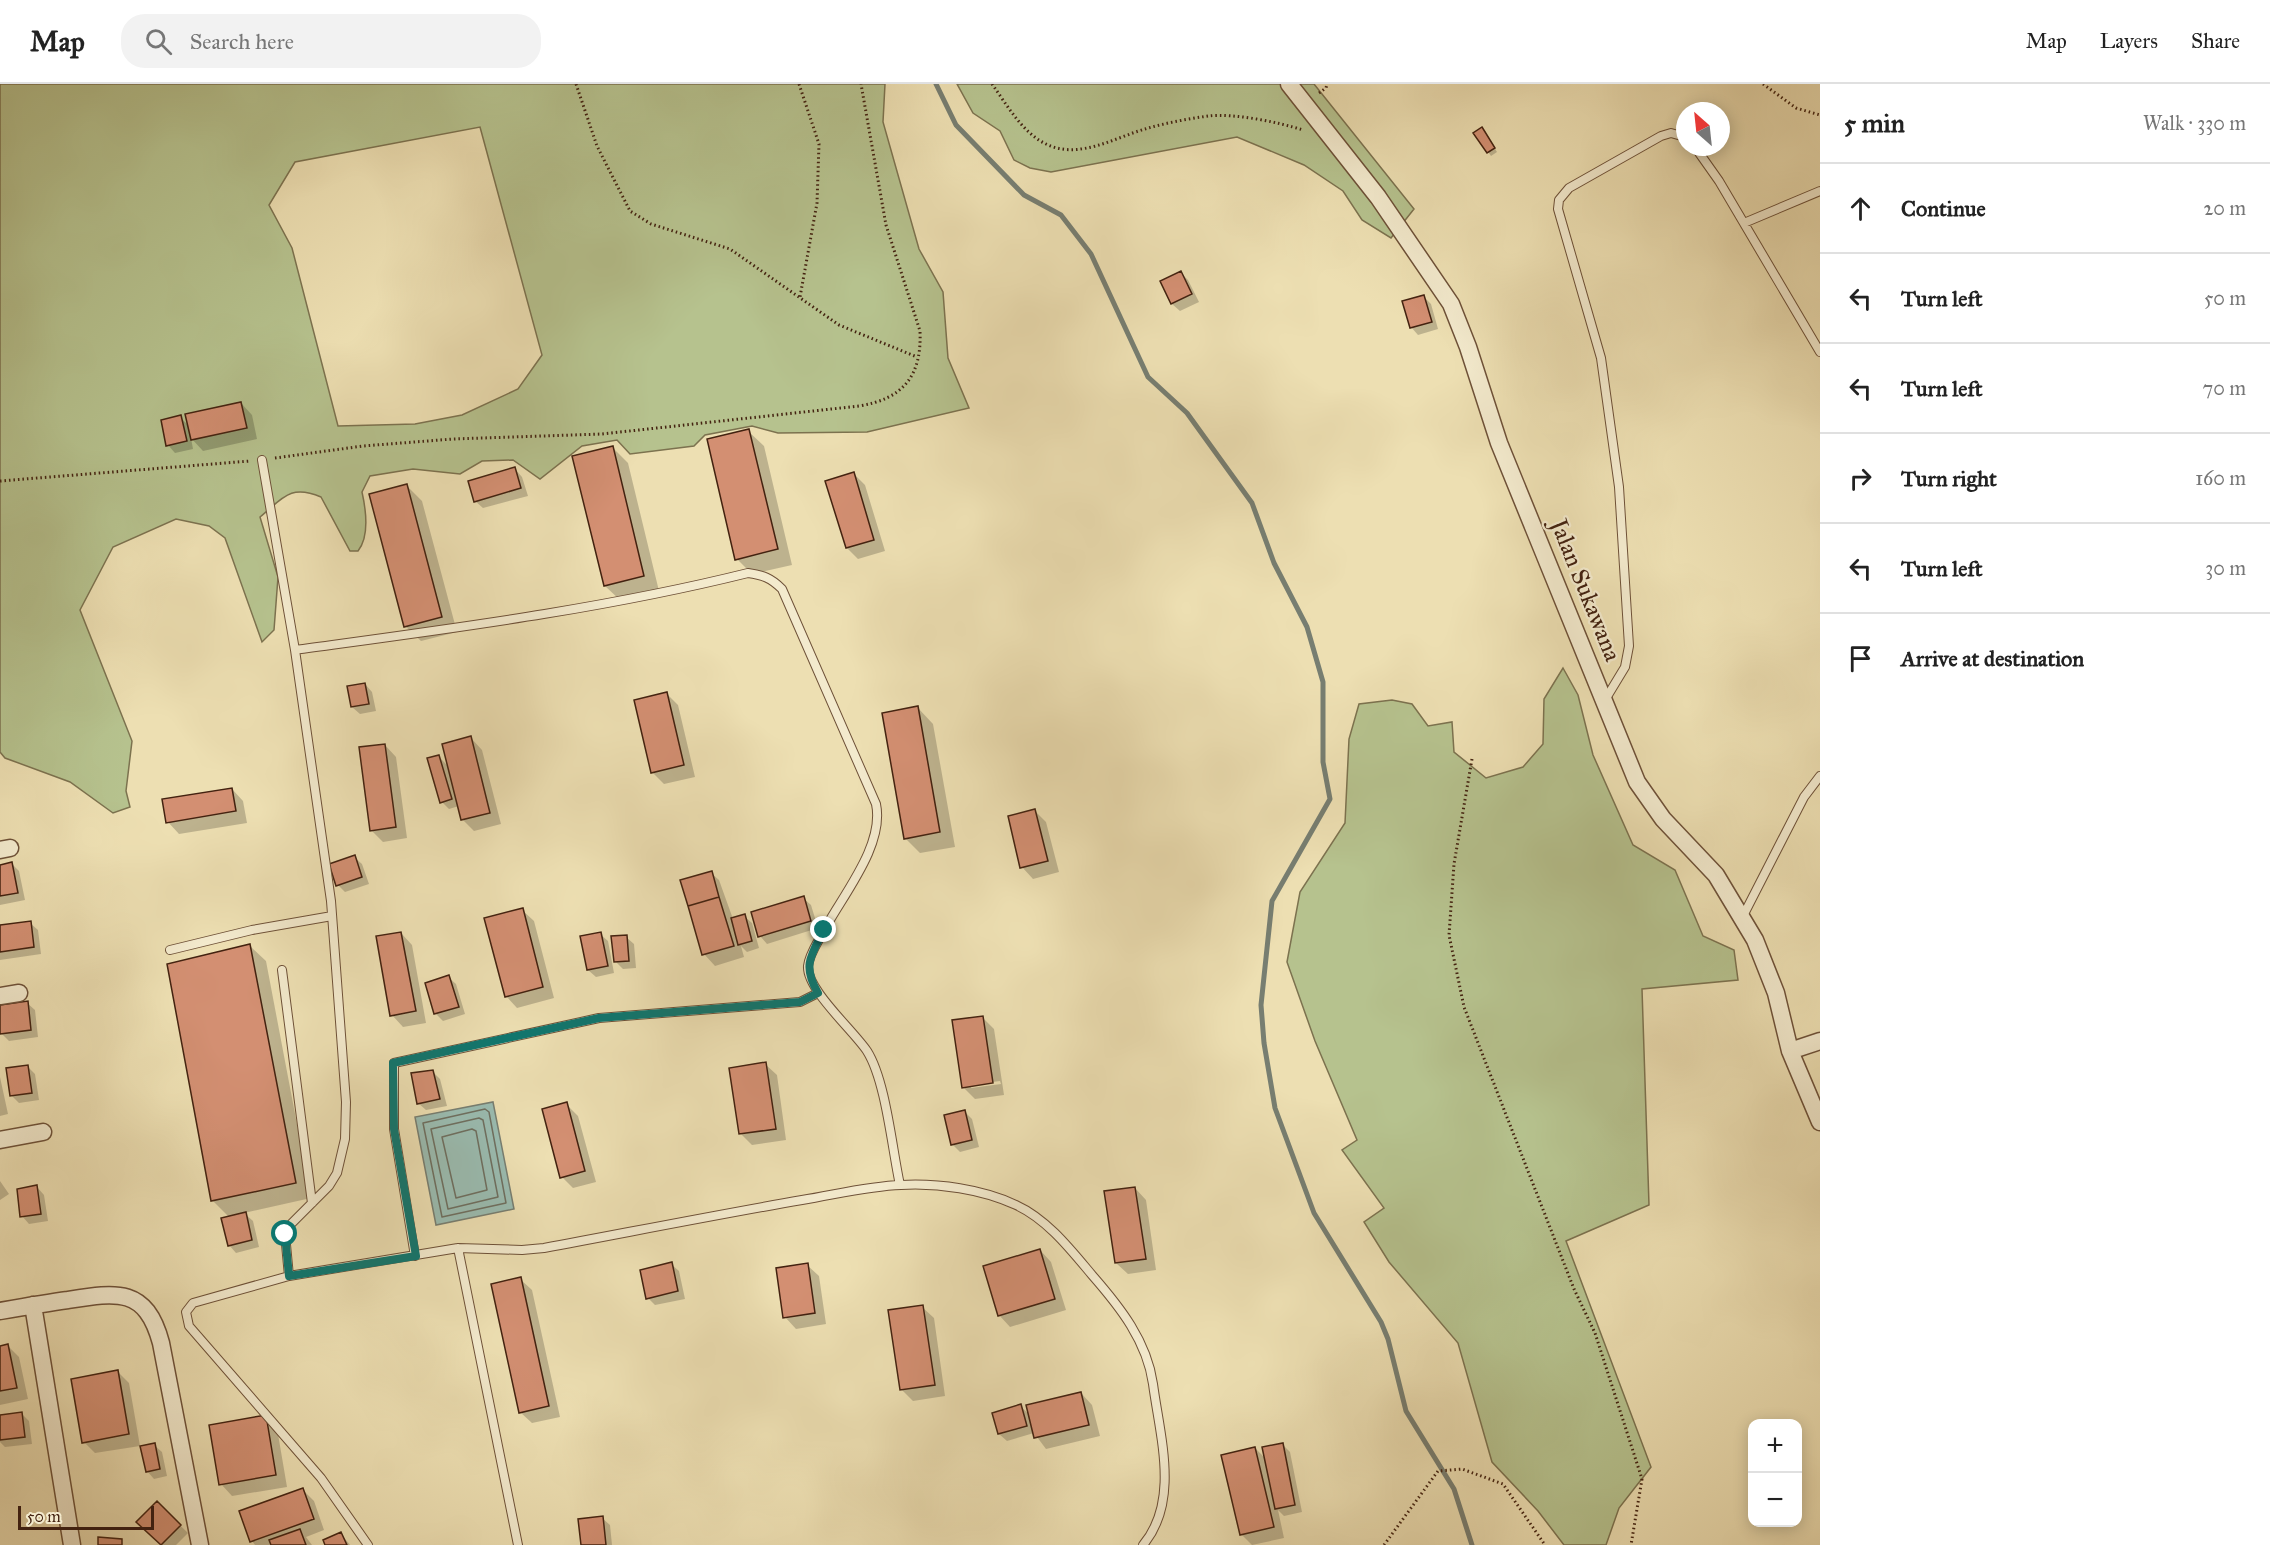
<!DOCTYPE html>
<html lang="en">
<head>
<meta charset="utf-8">
<style>
	body { margin:0; font-family:"IM FELL Great Primer",serif; background:#f2f2f2; color:#222 }
	.controls { position:absolute; right:18px; bottom:18px; display:grid; overflow:hidden; border-radius:12px; box-shadow:0 3px 15px #0003 }
	.controls button { width:54px; height:54px; display:grid; place-items:center; padding:0; border:0; border-bottom:2px solid #e0e0e0; background:#fff; color:#222; font:30px sans-serif }
	.compass { position:absolute; left:1676px; top:18px; width:54px; height:54px; border-radius:50%; background:#fff; box-shadow:0 3px 15px #0003; rotate:333deg }
	.scale { position:absolute; left:18px; bottom:15px; width:136px; box-sizing:border-box; padding-left:6px; border:3px solid #432210; border-top:0; font-size:16px; line-height:21px; white-space:nowrap; color:#432210; -webkit-text-stroke:4px #f3eacd; paint-order:stroke }
	.stop { position:absolute; width:18px; height:18px; margin:-14px; border:4px solid #0f766e; border-radius:50%; background:#fff }
	.stop.end { background:#0f766e; border-color:#fff; box-shadow:0 2px 6px #0008 }
	.list { margin:0; padding:0; list-style:none }
	h2 { display:flex; justify-content:space-between; align-items:center; height:78px; margin:0; padding:0 24px; font-size:26px }
	h2 small { font-size:20px; font-weight:400; color:#767676 }
	.list li { display:grid; grid-template-columns:39px 1fr auto; gap:18px; align-items:center; box-sizing:border-box; height:90px; padding:0 24px; border-top:2px solid #e0e0e0 }
	.list b { display:block; font-size:22px; white-space:nowrap }
	.list em { font-size:20px; font-style:normal; color:#767676 }
	.icon { flex:none; width:33px; height:33px; fill:none; stroke:currentColor; stroke-width:2; stroke-linecap:round; stroke-linejoin:round }
	.map { position:relative; flex:none; width:1820px; height:1461px; overflow:hidden }
	header { display:flex; align-items:center; gap:36px; box-sizing:border-box; height:84px; padding:0 30px; background:#fff; border-bottom:2px solid #e0e0e0 }
	header strong { font-size:28px }
	nav { display:flex; gap:33px; margin-inline-start:auto; font-size:21px }
	.search { width:420px; height:54px; background:#f2f2f2; display:flex; align-items:center; gap:15px; box-sizing:border-box; padding:0 21px; border-radius:24px; color:#767676; font-size:22px }
	main { display:flex }
	aside { flex:1; background:#fff }
	.map>svg:first-child { display:block }
	.green { fill:#b6c28e; stroke:#7c724f; stroke-width:1.5; fill-rule:evenodd }
	.water { fill:#9abcb1; stroke:#777e71; stroke-width:1.5 }
	.shadow { fill:#0003; fill-rule:evenodd }
	.lines { fill:none; stroke-linecap:round; stroke-linejoin:round }
	.shore { stroke:#6e6f60; stroke-width:1.5 }
	.stream { stroke:#777e71; stroke-width:5 }
	.building { fill:#d38f72; stroke:#432210; stroke-width:1.5 }
	.lane-casing { stroke:#6e5138; stroke-width:10 }
	.street-casing { stroke:#6e5138; stroke-width:19 }
	.path { stroke:#432210; stroke-width:3; stroke-dasharray:1.5 3; stroke-linecap:butt }
	.lane { stroke:#f3eacd; stroke-width:8 }
	.street { stroke:#f3eacd; stroke-width:16 }
	.route { stroke:#0f766e; stroke-width:8 }
	.labels { text-anchor:middle; stroke-width:4.5; stroke-linejoin:round; paint-order:stroke }
	.street-label { font-size:24px; fill:#432210; stroke:#f3eacd }
</style>
</head>
<body>
<header>
<strong>Map</strong>
<div class="search"><svg class="icon" aria-label="search" viewBox="0 0 24 24"><circle cx="10" cy="10" r="6"/><path d="M15 15l6 6"/></svg>Search here</div>
<nav><a>Map</a><a>Layers</a><a>Share</a></nav>
</header>
<main>
<div class="map">
<svg width="1820" height="1461" viewBox="0 0 1820 1461">
	<rect width="100%" height="100%" fill="#eddfb2"/>
	<filter id="stains"><feTurbulence type="fractalNoise" baseFrequency=".00333" numOctaves="4"/><feColorMatrix values="0 0 0 0 .2 0 0 0 0 .09 0 0 0 0 .02 0 0 0 .5 -.17"/></filter>
	<radialGradient id="worn" r=".72"><stop offset=".6" stop-color="#630" stop-opacity="0"/><stop offset="1" stop-color="#630" stop-opacity=".3"/></radialGradient>
	<path class="green" d="M0 0H885L883 38 919 165 943 208 948 274 969 324 867 348 778 349 752 342 705 351 694 362 630 370 617 356 582 362 540 395 513 376 482 377 460 390 413 385 370 392 362 408C366 426 370 452 358 467H350L321 413C290 400 283 414 260 433L278 493 274 546 262 558 225 454 209 442 176 435 113 463 80 526 132 657 126 707 130 723 113 729 70 698 5 674 0 668ZM480 43 542 271 518 305 462 331 415 340 338 342 292 164 269 121 295 78Z
		M957 0H1314L1414 125 1391 154 1362 136 1343 107 1304 81 1237 53 1051 88 1030 84 1014 76 1000 47 973 29Z
		M1563 584 1578 611 1593 671 1633 761 1675 786 1703 852 1734 866 1738 896 1642 905 1649 1121 1566 1157 1651 1383 1619 1424 1606 1461H1564L1538 1427 1492 1378 1458 1259 1389 1178 1364 1138 1384 1124 1342 1066 1357 1056 1315 957 1287 878 1300 808 1345 739 1349 655 1359 620 1392 616 1412 620 1428 642 1452 638 1454 668 1486 694 1523 683 1543 660 1544 615Z"/>
	<path class="water" d="M493 1018 514 1125 436 1141 415 1033Z"/>
	<path class="shadow" d="M1485 48 1497 68 1491 72 1475 49Z
		M1181 189 1188 196 1199 218 1180 227 1172 220 1162 198Z
		M1424 213 1431 220 1438 245 1418 251 1411 243Z
		M241 319 252 331 257 355 203 367 191 354 193 365 175 369 168 361 180 333 189 342Z
		M748 347 764 362 792 481 752 490 737 475Z
		M612 363 628 379 659 507 621 517 605 502Z
		M515 385 522 393 528 412 483 424 475 417Z
		M854 390 865 401 885 467 858 475 847 464Z
		M407 402 422 417 457 548 421 557 405 542Z
		M365 600 372 608 376 627 360 630 352 623Z
		M666 609 678 621 695 693 664 700 652 688Z
		M918 624 933 640 955 763 920 769 905 754Z
		M471 654 482 666 501 740 474 747 462 735 459 722 449 725 442 718 438 672 449 683Z
		M385 661 396 673 407 754 383 758 371 746Z
		M232 705 243 717 247 739 179 750 168 738Z
		M1035 727 1046 738 1059 788 1033 795 1022 783Z
		M354 773 362 780 369 800 345 808 338 801Z
		M12 780 19 787 25 816 0 821V782Z
		M711 789 719 796 733 835 744 832 752 839 759 864 747 868 741 862 744 873 715 882 704 870Z
		M803 814 811 821 818 844 767 860 760 852Z
		M522 826 534 837 554 914 517 924 506 912Z
		M30 839 38 846 41 870 0 876V843Z
		M401 849 412 861 426 939 403 943 392 931Z
		M600 850 608 857 614 889 596 893 588 886Z
		M626 853 634 860 636 884 623 885 616 878Z
		M250 862 266 877 311 1114 244 1129 253 1137 259 1163 236 1169 229 1161V1133L213 1117 168 881Z
		M448 893 456 900 465 930 443 937 436 930 426 900Z
		M27 919 35 926 38 953 9 957 1 949 0 922Z
		M982 933 994 945 1004 1011 975 1015 963 1003ZM1000 997 1001 1000 971 1004V1001Z
		M765 980 777 991 786 1056 752 1061 741 1050Z
		M28 983 35 990 39 1016 19 1019 12 1012Z
		M433 988 440 995 447 1022 426 1026 418 1019Z
		M0 993 8 1030 0 1032Z
		M566 1020 578 1032 596 1098 573 1104 562 1093Z
		M965 1028 972 1035 979 1063 960 1068 952 1060Z
		M0 1097 9 1110 0 1116Z
		M37 1103 44 1111 48 1137 29 1140 22 1132Z
		M1135 1104 1146 1116 1156 1186 1128 1190 1116 1179Z
		M1040 1166 1051 1178 1066 1226 1010 1243 999 1231Z
		M671 1180 679 1187 685 1215 655 1221 648 1214Z
		M807 1181 819 1192 826 1240 796 1245 785 1233Z
		M520 1195 532 1206 560 1333 532 1339 520 1328Z
		M922 1223 934 1234 945 1312 913 1317 902 1306 890 1227Z
		M8 1262 19 1273 28 1315 0 1321V1264Z
		M118 1288 129 1299 140 1362 95 1369 84 1358Z
		M1081 1309 1092 1321 1100 1352 1046 1365 1034 1349 1007 1357 999 1350 1020 1322 1030 1331Z
		M22 1330 29 1337 32 1360 5 1363 0 1358V1332Z
		M266 1332 277 1344 287 1403 232 1412 221 1400Z
		M1282 1360 1290 1368 1302 1428 1284 1432 1278 1426 1284 1454 1252 1461 1241 1450 1255 1364 1267 1376Z
		M154 1361 162 1368 167 1392 154 1395 147 1387Z
		M302 1405 314 1417 324 1446 306 1453 312 1461H255L252 1457Z
		M157 1419 188 1449 176 1461H161L138 1438Z
		M602 1434 610 1441 612 1461H583Z
		M341 1450 350 1461H327Z"/>
	<g class="lines">
		<path class="shore" d="M485 1025 489 1028 506 1119 442 1133 423 1039Z
			M479 1034 483 1036 498 1113 448 1125 431 1045Z
			M472 1045 476 1047 487 1106 456 1114 442 1053Z"/>
		<path class="stream" d="M936 0 956 41 1024 111 1061 131 1091 170 1148 293 1187 329 1252 419 1274 479 1307 543 1323 598V678L1330 715 1272 817 1261 921 1264 959 1275 1024 1314 1129 1381 1238 1388 1255 1406 1327 1454 1405 1472 1461"/>
	</g>
	<path class="building" d="M1482 43 1495 64 1487 69 1473 49Z
		M1181 187 1192 210 1171 220 1160 197Z
		M1424 211 1432 238 1410 244 1402 217Z
		M241 318 247 344 191 356 185 330Z
		M181 331 187 357 166 362 161 336Z
		M749 345 778 465 735 476 707 355Z
		M613 362 644 492 604 502 572 372Z
		M515 383 521 404 474 418 468 397Z
		M854 388 874 456 846 464 825 397Z
		M407 400 442 533 404 543 369 410Z
		M365 599 369 620 351 623 347 602Z
		M667 608 684 681 651 689 634 616Z
		M918 622 940 748 904 755 882 629Z
		M471 652 490 729 461 736 442 660Z
		M385 660 396 743 370 747 359 663Z
		M439 671 452 715 440 719 427 674Z
		M232 704 236 727 166 739 162 715Z
		M1035 725 1048 777 1020 784 1008 732Z
		M355 771 362 793 336 802 329 780Z
		M12 778 18 809 0 812V781Z
		M712 787 719 813 688 822 680 796Z
		M804 812 811 837 758 853 751 828Z
		M719 813 734 862 702 871 688 822Z
		M523 824 543 903 505 913 484 834Z
		M745 830 752 857 738 861 731 834Z
		M31 837 34 863 0 868V841Z
		M401 848 416 927 390 932 376 852Z
		M601 848 608 882 587 886 580 852Z
		M627 851 629 877 614 878 611 852Z
		M250 860 296 1099 211 1117 167 880Z
		M449 891 459 923 434 930 425 899Z
		M28 917 31 946 0 950V921Z
		M983 932 993 999 962 1004 952 936Z
		M766 978 776 1045 739 1050 729 984Z
		M28 981 32 1009 10 1012 6 984Z
		M433 986 440 1015 417 1020 411 989Z
		M567 1018 585 1087 560 1094 542 1025Z
		M965 1026 972 1056 951 1061 944 1031Z
		M37 1101 41 1130 20 1133 17 1105Z
		M1135 1103 1146 1175 1115 1179 1104 1107Z
		M246 1128 252 1156 228 1162 221 1134Z
		M1040 1165 1055 1215 998 1232 983 1182Z
		M672 1178 678 1207 646 1215 640 1186Z
		M808 1179 815 1229 783 1234 776 1184Z
		M521 1193 549 1322 519 1329 491 1200Z
		M923 1221 935 1301 900 1306 888 1226Z
		M8 1260 17 1304 0 1307V1262Z
		M118 1286 129 1350 82 1359 71 1295Z
		M1081 1308 1089 1341 1034 1354 1026 1321Z
		M1021 1320 1027 1342 998 1350 992 1329Z
		M22 1328 25 1353 0 1356V1331Z
		M266 1331 276 1391 219 1401 209 1341Z
		M155 1359 160 1385 146 1388 140 1362Z
		M1283 1359 1295 1421 1275 1425 1262 1363Z
		M1255 1363 1274 1443 1240 1451 1221 1371Z
		M303 1404 314 1435 250 1458 239 1427Z
		M157 1417 181 1441 161 1461 136 1438Z
		M603 1432 606 1461H581L578 1435Z
		M300 1445 306 1461H271L269 1456Z
		M341 1448 347 1461H325L323 1456Z
		M98 1453 122 1455V1461H98Z"/>
	<g class="lines">
		<g class="lane-casing">
			<path id="lane" d="M1695 63 1719 97 1820 268
				M1744 139 1820 107
				M262 376 295 566 331 817 346 1018 345 1055 337 1089 329 1102 291 1140 285 1150 289 1192
				M295 566C447 545 599 526 748 489 763 491 771 494 782 505L876 720C885 763 840 814 821 852 816 861 809 872 808 882 806 905 853 946 867 967 886 997 892 1065 900 1101
				M1605 616 1625 583 1629 562 1619 403 1601 274 1558 125 1559 116 1569 104 1661 52 1671 49 1685 53
				M1742 834 1804 713 1820 692
				M170 866 252 846 332 832
				M282 886 312 1119
				M458 1164 518 1461
				M415 1172 394 1045V979L599 934 800 918 818 909
				M368 1461 321 1394 189 1242 186 1228 193 1219 289 1192 458 1164 522 1166 544 1164C630 1148 716 1131 802 1116 834 1111 868 1102 901 1101 938 1099 982 1105 1016 1121 1047 1135 1071 1166 1092 1191 1120 1223 1147 1257 1153 1300 1160 1353 1180 1417 1143 1461"/>
		</g>
		<g class="street-casing">
			<path id="street" d="M1289 0 1378 113 1451 220 1468 263 1499 359 1637 698 1663 735 1716 791 1755 856 1776 909 1790 967 1820 1038
				M0 766 10 764
				M0 912 19 909
				M1790 967 1820 957
				M0 1056 43 1048
				M33 1221 72 1461
				M0 1227C23 1223 46 1219 68 1216 117 1208 146 1203 161 1259L200 1461"/>
		</g>
		<path class="path" d="M576 0 597 62 630 127 651 140 730 165 839 241 917 273
			M799 0 819 60 817 119 800 213
			M992 0C1007 21 1023 50 1048 61 1080 75 1114 54 1145 45 1165 39 1187 35 1208 32 1234 29 1278 38 1303 46
			M1763 0 1796 24 1820 31
			M1319 9 1326 4 1327 0
			M275 374 363 362 453 355 602 350 859 322C903 315 922 292 920 247L886 141 861 0
			M0 397 250 377
			M1472 675 1454 780 1449 851 1464 923 1574 1205 1595 1249 1642 1395 1631 1461
			M1384 1461 1438 1387 1462 1385 1503 1400 1545 1461"/>
		<use href="#lane" class="lane"/>
		<use href="#street" class="street"/>
	</g>
	<g class="lines">
		<path class="route" d="M285 1150 289 1192 416 1172 394 1045 393 979 599 934 800 918 818 909C802 882 811 871 824 846"/>
	</g>
	<g class="labels">
		<g class="street-label">
			<text transform="translate(1586 506) rotate(68)" y="8">Jalan Sukawana</text>
		</g>
	</g>
	<rect width="100%" height="100%" filter="url(#stains)"/>
	<rect width="100%" height="100%" fill="url(#worn)"/>
</svg>
<div class="controls">
<button>+</button>
<button>−</button>
</div>
<svg class="compass" viewBox="-18 -18 36 36"><path d="M0-13l5 13h-10z" fill="#e53935"/><path d="M0 13l5-13h-10z" fill="#767676"/></svg>
<div class="scale">50 m</div>
<div class="stop" style="left:285px;top:1150px"></div>
<div class="stop end" style="left:824px;top:846px"></div>
</div>
<aside>
<h2>5 min<small>Walk · 330 m</small></h2>
<ul class="list">
<li><svg class="icon" aria-label="ahead" viewBox="0 0 24 24"><path d="M12 20V5M6 11l6-6 6 6"/></svg><div><b>Continue</b></div><em>20 m</em></li>
<li><svg class="icon" aria-label="left" viewBox="0 0 24 24"><path d="M17 20v-9H6M10 6l-5 5 5 5"/></svg><div><b>Turn left</b></div><em>50 m</em></li>
<li><svg class="icon" aria-label="left" viewBox="0 0 24 24"><path d="M17 20v-9H6M10 6l-5 5 5 5"/></svg><div><b>Turn left</b></div><em>70 m</em></li>
<li><svg class="icon" aria-label="right" viewBox="0 0 24 24"><path d="M7 20v-9h11M14 6l5 5-5 5"/></svg><div><b>Turn right</b></div><em>160 m</em></li>
<li><svg class="icon" aria-label="left" viewBox="0 0 24 24"><path d="M17 20v-9H6M10 6l-5 5 5 5"/></svg><div><b>Turn left</b></div><em>30 m</em></li>
<li><svg class="icon" aria-label="arrive" viewBox="0 0 24 24"><path d="M6 21V4h12l-3 4 3 4H6"/></svg><div><b>Arrive at destination</b></div></li>
</ul>
</aside>
</main>
</body>
</html>
